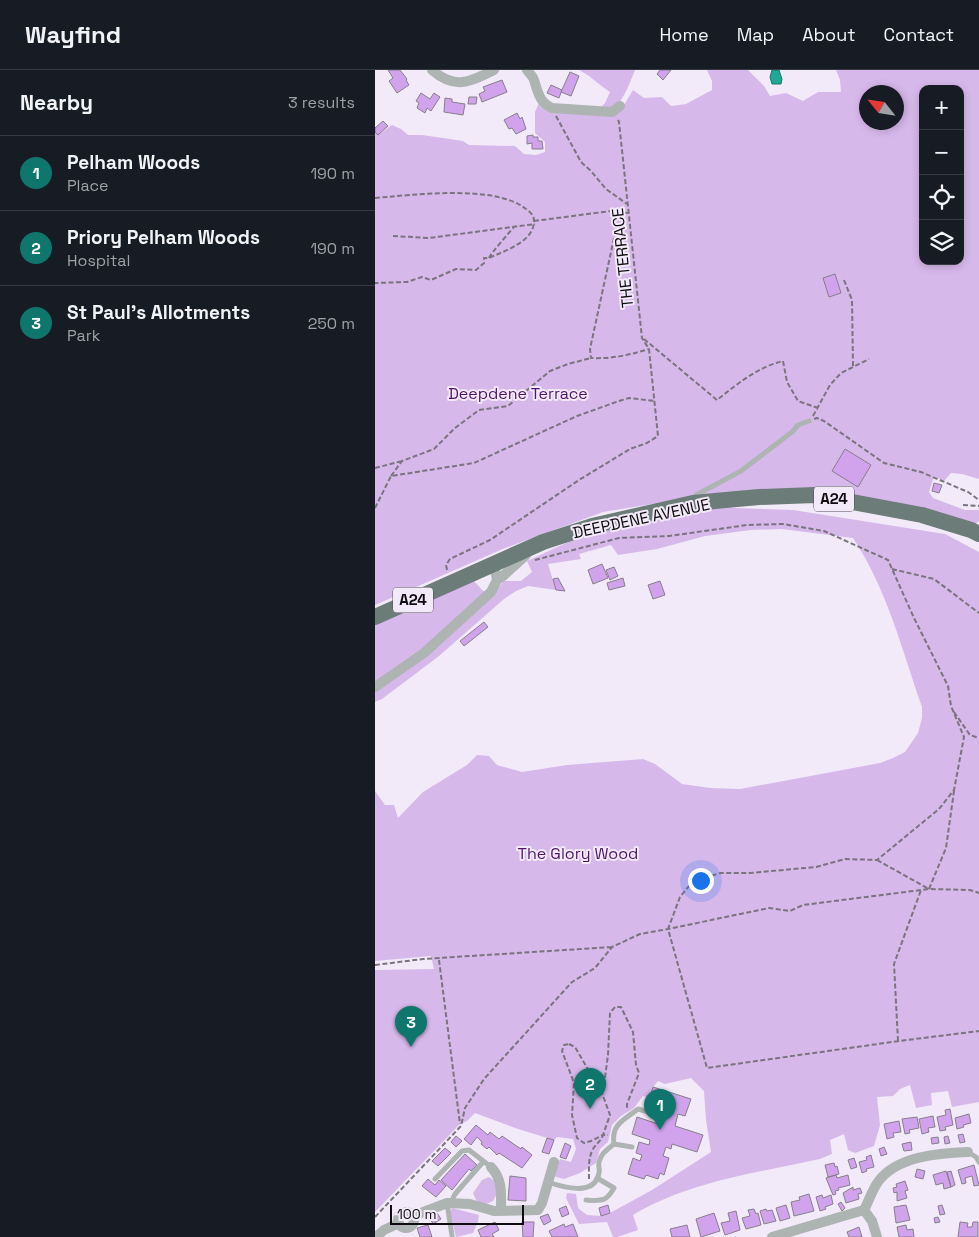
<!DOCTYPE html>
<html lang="en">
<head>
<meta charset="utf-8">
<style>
	body { margin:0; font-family:"Space Grotesk",sans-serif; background:#242831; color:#f1f3f6 }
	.controls { position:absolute; right:15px; top:15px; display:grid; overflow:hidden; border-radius:10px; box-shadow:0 2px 8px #0003 }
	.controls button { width:45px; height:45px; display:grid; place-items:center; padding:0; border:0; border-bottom:1px solid #363941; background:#171b24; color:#f1f3f6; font:25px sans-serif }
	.compass { position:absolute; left:484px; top:15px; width:45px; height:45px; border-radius:50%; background:#171b24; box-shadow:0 2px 8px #0003; rotate:300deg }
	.scale { position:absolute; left:15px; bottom:12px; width:134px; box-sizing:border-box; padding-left:5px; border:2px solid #0e0c10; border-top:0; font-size:14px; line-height:18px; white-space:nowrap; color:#0e0c10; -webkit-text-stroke:4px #f2eaf8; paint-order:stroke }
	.you { position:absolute; left:325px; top:810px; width:18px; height:18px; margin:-12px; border:4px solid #fff; border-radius:50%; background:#1a73e8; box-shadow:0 0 0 8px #1a73e833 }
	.badge { display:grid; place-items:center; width:32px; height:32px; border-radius:50%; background:#0f766e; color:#fff; font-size:16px; font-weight:700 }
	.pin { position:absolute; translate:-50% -41px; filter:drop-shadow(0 1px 2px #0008) }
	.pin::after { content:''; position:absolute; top:26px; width:18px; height:15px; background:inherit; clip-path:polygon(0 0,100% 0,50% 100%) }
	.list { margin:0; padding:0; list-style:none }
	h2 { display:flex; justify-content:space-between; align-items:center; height:65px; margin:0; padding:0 20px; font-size:21px }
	h2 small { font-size:16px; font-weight:400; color:#9ea1a6 }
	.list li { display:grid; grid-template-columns:32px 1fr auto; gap:15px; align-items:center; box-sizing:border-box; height:75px; padding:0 20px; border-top:1px solid #363941 }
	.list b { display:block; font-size:19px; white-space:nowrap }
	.list p { margin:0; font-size:16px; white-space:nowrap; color:#9ea1a6 }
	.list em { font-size:16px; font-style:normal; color:#9ea1a6 }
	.icon { flex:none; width:28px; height:28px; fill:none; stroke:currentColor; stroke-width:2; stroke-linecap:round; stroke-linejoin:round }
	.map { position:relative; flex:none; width:604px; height:1167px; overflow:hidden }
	header { display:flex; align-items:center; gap:30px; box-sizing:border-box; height:70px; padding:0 25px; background:#171b24; border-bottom:1px solid #363941 }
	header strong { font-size:24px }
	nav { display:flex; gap:28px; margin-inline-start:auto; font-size:18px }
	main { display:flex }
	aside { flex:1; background:#171b24 }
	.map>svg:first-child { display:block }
	.green { fill:#d7b8eb; fill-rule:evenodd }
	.water { fill:#1fa994; stroke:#1a7a6c }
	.building { fill:#d1a3ed; stroke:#867f8b }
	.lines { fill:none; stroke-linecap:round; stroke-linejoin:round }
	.path { stroke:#79747d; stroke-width:2; stroke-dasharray:5 2.5; stroke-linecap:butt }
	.service { stroke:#adb4b2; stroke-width:5 }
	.minor { stroke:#adb4b2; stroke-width:10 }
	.trunk { stroke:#6c7c78; stroke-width:16 }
	.labels { text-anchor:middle; stroke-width:4; stroke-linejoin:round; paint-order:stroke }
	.shield { fill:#f2eaf8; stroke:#524f56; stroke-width:1 }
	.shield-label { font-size:15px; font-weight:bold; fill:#0e0c10 }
	.street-label { font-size:16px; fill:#0e0c10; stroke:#f2eaf8 }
	.park-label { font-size:16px; fill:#50146c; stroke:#f2eaf8 }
</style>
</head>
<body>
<header>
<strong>Wayfind</strong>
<nav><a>Home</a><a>Map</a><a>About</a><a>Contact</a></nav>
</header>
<main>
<aside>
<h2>Nearby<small>3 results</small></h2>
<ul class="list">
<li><span class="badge">1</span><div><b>Pelham Woods</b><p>Place</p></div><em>190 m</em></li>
<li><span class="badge">2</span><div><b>Priory Pelham Woods</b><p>Hospital</p></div><em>190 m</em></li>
<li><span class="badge">3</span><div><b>St Paul's Allotments</b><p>Park</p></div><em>250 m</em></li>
</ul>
</aside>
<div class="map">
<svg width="604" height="1167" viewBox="0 0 604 1167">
	<rect width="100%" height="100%" fill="#f2eaf8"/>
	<path class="green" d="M204 0H260C256 10 249 29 241 36 236 39 230 38 225 38L230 33 235 22C224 15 216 6 204 0Z
		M332 0H373L389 16 395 26 411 23 428 31 443 22H466L465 10 461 0H604V409L587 404 576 403 569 411 559 406 554 422 558 428 590 440H604V451L596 458 479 429 320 427 228 442 130 478 0 535V62L3 65 17 55 26 59 33 65H47L88 71 94 75 140 76 149 84 161 85 170 82V72L160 63V42L164 33 207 42 249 35 258 20 269 28 287 27 296 36 311 34 337 20V11ZM548 19H585V191H548ZM492 22H522V52H492Z
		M332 437 418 440 570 464 604 482V1032L577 1037 573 1021 556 1023 557 1035 541 1038 535 1015 525 1019 518 1026 502 1027 505 1055 499 1076 480 1083 473 1080 469 1064 455 1070 457 1084 445 1089C382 1103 315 1111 258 1145L263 1160 242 1167H238L232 1152 204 1154 191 1128 192 1123 201 1124 203 1138 212 1145 226 1146 235 1143 277 1120 336 1082 331 1050 329 1021 316 1008 290 1014 283 1011 278 1017 275 1028 268 1026 259 1038 246 1046 237 1055 233 1072 225 1079 221 1093 205 1103 189 1109 181 1107 178 1103 185 1089 196 1092 201 1079 198 1069 182 1067 179 1070 143 1059 100 1043 92 1051 84 1055 0 1142V900L59 899 56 886 0 891V721L10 735H19L23 748 48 722 92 695 102 685 114 686 122 695 147 702 192 695 268 689 280 694 307 714 335 718 365 719 505 693 518 688 530 682 543 663 547 648V637C527 580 512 519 478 468L407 459 376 460 330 466 282 479 243 485 236 475 204 484 206 489 173 494 181 520 153 516 141 521 129 529 64 586 7 629 0 632V553L99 511 107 520 116 526 129 511H146L157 502 152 491 202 468 259 450Z
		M114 1107 122 1113 123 1122 118 1131 111 1134 102 1132 98 1123 107 1110Z
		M77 1138 104 1145 103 1152 98 1163 81 1167 75 1142Z"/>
	<path class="water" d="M397 0H404L407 9 406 14H397L395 7Z"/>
	<path class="building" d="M13 0H25L32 9 31 10 34 15 22 23 14 11 18 8Z
		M285 0H296L288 10 282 4Z
		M195 2 204 6 196 26 186 22Z
		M127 10 132 22 107 32 104 24 110 21 108 17Z
		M176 15 187 20 184 28 172 23Z
		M46 23 55 29 59 23 65 27 56 41 52 38 50 43 42 38 44 33 41 31Z
		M94 27H102L101 34H93Z
		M70 28 77 29V32L90 34 88 45 69 42Z
		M142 43 145 49 147 47 151 59 141 64 137 58 134 59 129 50Z
		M8 51 13 56 3 65 0 62V58Z
		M158 65V67H163V71H167L168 79H157V73L152 74V66Z
		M460 204 466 223 454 227 448 208Z
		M470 379 496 395 483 417 457 401Z
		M559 413 567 415 564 423 557 421Z
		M227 494 233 508 218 514 213 500Z
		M239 497 243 506 235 510 231 500Z
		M183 508 190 521 181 520 178 509Z
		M248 508 250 516 234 520 232 513Z
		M285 511 290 525 278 529 273 515Z
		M109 552 113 557 89 576 85 571Z
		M278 1017 316 1029 310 1046 303 1044 300 1056 328 1065 322 1082 297 1074 296 1079 291 1077 288 1086 294 1088 289 1105 285 1103 283 1109 271 1105 269 1109 253 1104 258 1088 265 1091 267 1085 261 1083 264 1072 274 1075 275 1070 257 1064 262 1047 283 1054 288 1038 273 1034Z
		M575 1039 578 1055 570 1057 571 1060 565 1061 562 1047 571 1045 570 1040Z
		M594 1044 596 1053 588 1055 589 1057 582 1059 580 1048Z
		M558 1046 560 1057 553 1058 554 1062 547 1064 544 1049Z
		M542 1047 544 1058 534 1060 535 1063 530 1064 527 1049Z
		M524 1051 526 1062 518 1063 519 1067 512 1069 509 1054Z
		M101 1055 113 1065 115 1062 124 1069 127 1066 146 1079 147 1077 157 1085 147 1098 124 1083 122 1085 114 1077 112 1079 106 1074 107 1072 102 1067 96 1075 89 1069Z
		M588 1064 590 1072 585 1073 583 1065Z
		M81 1066 87 1071 81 1077 76 1072Z
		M573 1066 575 1073 570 1074 569 1067Z
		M563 1067 564 1073 557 1074 556 1068Z
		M172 1068 179 1070 174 1084 167 1082Z
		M536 1072 537 1080 529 1081 527 1074Z
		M190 1073 196 1076 191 1089 185 1087Z
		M509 1077 512 1084 506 1086 504 1079Z
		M70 1078 76 1083 63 1096 57 1091Z
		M90 1084 102 1095 96 1101 94 1099 77 1120 66 1110Z
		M496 1085 499 1097 491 1099 492 1101 487 1103 484 1092 492 1090 491 1087Z
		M479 1088 482 1097 476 1099 473 1090Z
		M459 1093 460 1097 462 1096 464 1104 453 1107 450 1095Z
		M599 1095 604 1115 599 1116 597 1106 590 1108 591 1113 587 1114 583 1100Z
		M542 1099 550 1101 548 1109 540 1107Z
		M571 1101 576 1117 569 1119 568 1113 561 1115 558 1105Z
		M576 1101 580 1115 576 1117 572 1102Z
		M461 1105 462 1108 473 1105 475 1115 463 1118 464 1120 460 1121 461 1124 458 1125 451 1108Z
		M135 1106 151 1108V1131L133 1130Z
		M53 1109 60 1115 64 1110 71 1116 61 1127 47 1116Z
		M530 1111 533 1120 530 1121 532 1128 522 1131V1122L519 1123 518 1118 522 1117 521 1114Z
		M478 1117V1120L485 1118 487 1123 483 1124 484 1129 471 1133 468 1123Z
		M434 1124 439 1141 419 1146 416 1132 425 1130 424 1127Z
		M447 1125 448 1128 456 1125 458 1134 450 1137 451 1139 445 1141 441 1127Z
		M466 1132 470 1138 467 1141 463 1134Z
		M233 1135 235 1143 226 1146 224 1138Z
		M411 1135 415 1148 405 1151 401 1138Z
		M531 1135 535 1150 521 1153 519 1137Z
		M567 1135 570 1144 565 1145 563 1136Z
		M191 1136 194 1144 187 1147 184 1139Z
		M379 1139 381 1144 383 1143 386 1155 371 1159 367 1148 375 1146 373 1140Z
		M391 1139 392 1141 397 1140 401 1151 389 1154 385 1141Z
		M361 1141 365 1160 350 1165 346 1153 355 1151 353 1143Z
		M62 1143 66 1149 58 1154 55 1148Z
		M339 1143 345 1161 326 1167 321 1149Z
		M173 1144 176 1151 169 1155 165 1147Z
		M563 1147 565 1152 560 1153 559 1148Z
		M120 1152 124 1160 117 1164 119 1167H106L103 1160Z
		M147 1152H159L158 1167H148Z
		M585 1152 593 1153 592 1157H597L598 1152H603V1167H583Z
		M189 1154 190 1157 198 1154 203 1167H177L174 1161Z
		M53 1155 57 1167H45L42 1158Z
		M312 1155 315 1167H297L295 1159Z
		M531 1155 532 1160 538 1159 539 1167H524L522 1157Z
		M484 1157 487 1167H474L472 1162Z"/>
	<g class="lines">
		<path class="path" d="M181 46 206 92 216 101 231 119 252 134
			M0 128C38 125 120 114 151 139 155 142 159 145 159 151 159 172 129 181 114 188H109V193L101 200 81 199 56 210 47 207 32 212 0 213
			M159 151 236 141 253 143 244 145 215 279 216 288C237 289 254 285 274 279
			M18 166 54 168 160 154
			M114 188C116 183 133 164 139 157
			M469 210 477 230 478 296
			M269 269 342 330C362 314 383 297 408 291L412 312 423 331 443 338
			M438 346 455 315 466 303 494 289
			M439 349 442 348 449 351 509 393 546 402 593 422 604 430
			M0 398 27 391
			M16 406 27 391 59 379 80 358 104 340 133 336 175 301 193 294 216 288
			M588 435 604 436
			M0 438 16 406 99 393 202 346 244 331 254 328 280 331
			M160 490 244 468 294 466 372 455 408 454 449 461 513 490 539 548 573 616 576 636 589 667 579 720 564 739 502 790 470 789 441 797 375 803H346L319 810 305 827 293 859 332 998 524 971 604 961
			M517 499 559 509 604 543
			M72 500 71 495 75 489 115 470 204 410 255 379 272 373 283 366 274 279 267 268 244 52 243 50
			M579 642 595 665 604 668
			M502 790 554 819
			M554 819 571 778 579 721
			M64 890 85 1054
			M0 895 48 889 237 877
			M523 971 519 894 546 820
			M194 974 200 977 214 1001 229 1015 227 1023 235 1045 228 1065 216 1071 209 1073 202 1068 197 1045 199 1013 187 981 189 975Z
			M229 1015 233 985 235 943 240 937H246L258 962 261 995 264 1003 252 1034V1038
			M214 1109C214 1099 213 1088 218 1079 221 1074 226 1071 228 1065H233
			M0 1147 86 1056 90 1038 109 1009 197 912 220 898 237 877 265 864 293 859 394 838 415 841 428 835 554 819 595 820 604 823"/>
		<path class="service" d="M320 428 321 425 366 401 417 362 423 355 434 351
			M239 1074C236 1054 249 1050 263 1039L277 1043
			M593 1082 601 1087 604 1092
			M60 1109 87 1081 94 1080 116 1097
			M173 1112C187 1117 220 1127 224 1103 225 1100 223 1095 224 1092 226 1083 233 1079 239 1074L257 1077
			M211 1130C227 1131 231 1132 239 1118L222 1108
			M76 1132 80 1124 108 1092
			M72 1133 77 1166"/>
		<path class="minor" d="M57 0C80 20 95 12 119 0
			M152 0C154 3 158 6 159 10 163 22 164 32 177 38L237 42 245 36
			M122 510 128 506 151 485
			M0 617 49 583 116 522 122 510 119 494
			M116 1097C128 1110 126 1124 126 1140
			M489 1140C494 1131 497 1120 503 1112 521 1086 565 1083 593 1082
			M489 1140 497 1151 502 1167
			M23 1150a8 8 0 1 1 16 0a8 8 0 1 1-16 0Z
			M38 1146 72 1133 95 1134 119 1141 163 1140 167 1133 179 1092
			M1 1167 9 1160 24 1153
			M397 1167 489 1140"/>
		<path class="trunk" d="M0 547 168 472 217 456 318 433 384 427 440 425 547 445 596 460 604 464"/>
	</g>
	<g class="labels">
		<g class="shield">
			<rect x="439" y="416.5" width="40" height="25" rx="4"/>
			<rect x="18" y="517.5" width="40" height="25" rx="4"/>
		</g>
		<g class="shield-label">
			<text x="459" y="434">A24</text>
			<text x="38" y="535">A24</text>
		</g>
		<g class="street-label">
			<text transform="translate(247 188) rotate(-96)" y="6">THE TERRACE</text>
			<text transform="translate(266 448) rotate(-12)" y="6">DEEPDENE AVENUE</text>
		</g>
		<g class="park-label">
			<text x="143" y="329">Deepdene Terrace</text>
			<text x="203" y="789">The Glory Wood</text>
		</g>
	</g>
</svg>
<div class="controls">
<button>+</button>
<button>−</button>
<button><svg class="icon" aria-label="locate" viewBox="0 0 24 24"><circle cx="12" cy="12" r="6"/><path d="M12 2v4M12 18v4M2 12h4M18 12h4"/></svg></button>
<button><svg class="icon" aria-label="layers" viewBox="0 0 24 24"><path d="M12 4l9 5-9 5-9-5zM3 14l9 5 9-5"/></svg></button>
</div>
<svg class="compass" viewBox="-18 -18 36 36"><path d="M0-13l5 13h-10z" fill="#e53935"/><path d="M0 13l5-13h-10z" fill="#9ea1a6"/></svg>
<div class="scale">100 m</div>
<div class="you"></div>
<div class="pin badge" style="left:285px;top:1060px">1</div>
<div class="pin badge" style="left:215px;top:1039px">2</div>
<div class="pin badge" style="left:36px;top:977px">3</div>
</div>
</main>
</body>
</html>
